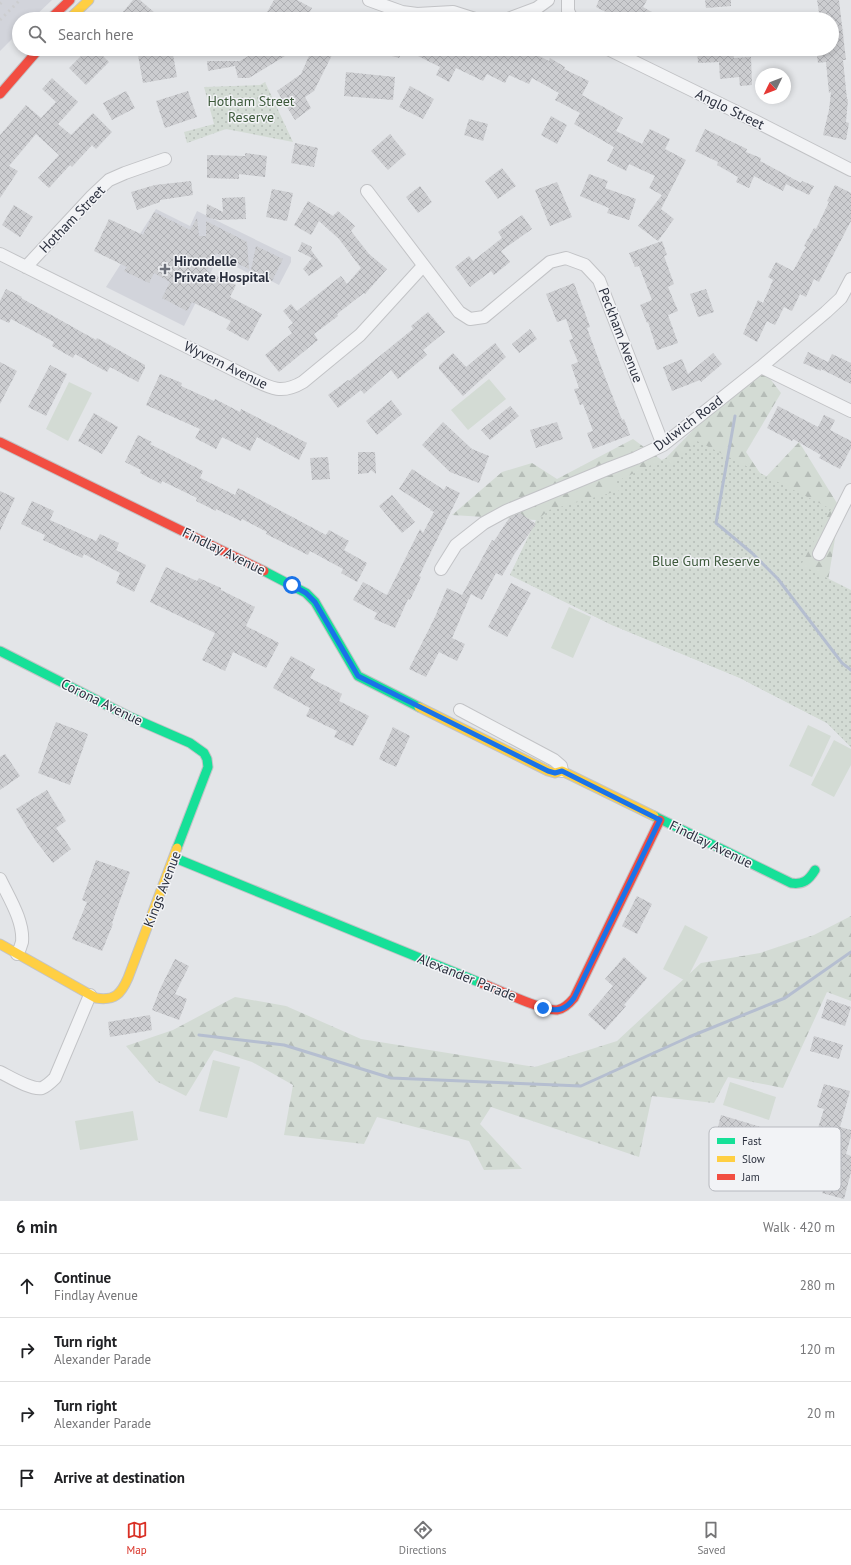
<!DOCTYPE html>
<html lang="en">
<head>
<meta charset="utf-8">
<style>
	body { margin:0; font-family:"PT Sans",sans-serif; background:#f2f2f2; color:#202124 }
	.compass { position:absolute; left:755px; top:68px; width:36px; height:36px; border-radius:50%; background:#fff; box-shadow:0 2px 6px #0003; rotate:227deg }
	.stop { position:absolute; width:12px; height:12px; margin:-9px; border:3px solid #1a73e8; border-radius:50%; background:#fff }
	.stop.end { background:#1a73e8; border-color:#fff; box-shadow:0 1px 4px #0008 }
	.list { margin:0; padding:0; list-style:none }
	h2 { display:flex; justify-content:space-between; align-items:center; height:52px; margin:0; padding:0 16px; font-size:17px }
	h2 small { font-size:13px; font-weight:400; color:#757577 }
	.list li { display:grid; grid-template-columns:26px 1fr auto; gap:12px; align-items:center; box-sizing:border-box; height:64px; padding:0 16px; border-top:1px solid #e0e0e0 }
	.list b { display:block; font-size:15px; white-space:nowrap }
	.list p { margin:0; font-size:13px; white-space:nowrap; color:#757577 }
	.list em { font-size:13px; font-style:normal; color:#757577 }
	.icon { flex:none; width:22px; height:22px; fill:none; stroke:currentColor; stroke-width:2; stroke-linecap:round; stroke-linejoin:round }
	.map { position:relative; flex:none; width:851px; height:1201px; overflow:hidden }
	.search { position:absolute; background:#fff; box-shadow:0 2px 6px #0003; left:12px; right:12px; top:12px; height:44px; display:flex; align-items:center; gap:10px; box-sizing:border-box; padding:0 14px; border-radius:22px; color:#757577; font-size:15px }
	.sheet { height:308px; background:#fff }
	nav { display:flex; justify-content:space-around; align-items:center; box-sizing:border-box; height:56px; border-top:1px solid #e0e0e0; background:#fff; font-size:11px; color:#757577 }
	nav a { display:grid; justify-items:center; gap:2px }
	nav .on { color:#d93025 }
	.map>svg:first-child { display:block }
	.built { fill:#d2d4db }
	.forest { fill:url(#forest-firs) }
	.park { fill:url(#park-dots) }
	.pitch { fill:#d3dbd4 }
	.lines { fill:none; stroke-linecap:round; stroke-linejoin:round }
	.stream { stroke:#b5bed0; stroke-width:3 }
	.building { fill:url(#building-cross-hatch) }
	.street-casing { stroke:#c2c3c6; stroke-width:14 }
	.fast-casing { stroke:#c2c3c6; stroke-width:11 }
	.slow-casing { stroke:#c2c3c6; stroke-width:11 }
	.jam-casing { stroke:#c2c3c6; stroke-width:11 }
	.street { stroke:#f2f3f5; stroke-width:12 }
	.fast { stroke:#16e098; stroke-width:9 }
	.slow { stroke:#ffcf43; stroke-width:9 }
	.jam { stroke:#f24e42; stroke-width:9 }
	.rail { stroke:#cccdcf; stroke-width:3; stroke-dasharray:2 4; stroke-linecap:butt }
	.route { stroke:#1a73e8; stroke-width:5 }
	.poi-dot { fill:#6c707a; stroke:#f2f3f6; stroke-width:1.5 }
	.labels { text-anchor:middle; stroke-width:3; stroke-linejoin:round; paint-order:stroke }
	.park-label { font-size:14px; fill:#3d593b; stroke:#f2f3f6 }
	.street-label { font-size:14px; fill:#2c313f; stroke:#f2f3f6 }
	.poi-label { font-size:14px; font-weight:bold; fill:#2c313f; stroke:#f2f3f6; text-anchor:start }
	.key { fill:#f2f3f6; stroke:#b7b9bf; stroke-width:1 }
	.key-label { font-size:11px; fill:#2c313f }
</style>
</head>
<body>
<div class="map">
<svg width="851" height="1201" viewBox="0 0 851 1201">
	<defs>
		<pattern id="forest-firs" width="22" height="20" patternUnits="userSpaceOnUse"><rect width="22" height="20" fill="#d3dbd4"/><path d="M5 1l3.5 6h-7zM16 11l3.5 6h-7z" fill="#b5bcb7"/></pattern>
		<pattern id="park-dots" width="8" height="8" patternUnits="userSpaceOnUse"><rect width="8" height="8" fill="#d3dbd4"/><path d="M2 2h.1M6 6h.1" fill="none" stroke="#b5bcb7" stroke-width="1.8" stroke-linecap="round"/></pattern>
		<pattern id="building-cross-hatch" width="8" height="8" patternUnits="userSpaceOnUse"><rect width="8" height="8" fill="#cccdd0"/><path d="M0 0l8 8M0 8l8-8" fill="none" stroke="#afb0b4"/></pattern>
	</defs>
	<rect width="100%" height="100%" fill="#e3e5e8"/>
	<path class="built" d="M0 0H52L32 19H19V32L0 51Z
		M156 209 190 226 197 211 291 257V262L279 285 254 272 252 275 227 262 214 266 184 326 106 287Z"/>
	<path class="forest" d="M758 363 781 393 746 452 764 479 799 442 840 508 827 587 851 747 827 723 740 678 612 625 510 575 536 520 452 515 502 472 532 463 557 479 633 439 663 461Z
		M851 916V1001L827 992 783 1088 728 1077 714 1103 652 1096 639 1157 491 1107 480 1124 522 1169 484 1170 469 1141 377 1117 364 1144 284 1135 293 1085 252 1062 214 1050 186 1096 156 1081 126 1046 173 1030 235 997 286 1006 361 1039 535 1067 617 1041 701 963 760 953 814 935Z"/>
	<path class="park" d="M265 82 293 142 226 129 187 143 184 132 214 124 204 87 260 85Z
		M697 441 831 509 801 565 851 590V747L827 723 740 678 612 625 510 575 537 520 549 510 621 490 613 483 668 457 670 466Z"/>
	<path class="pitch" d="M489 379 506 399 468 430 451 410Z
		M69 382 92 393 68 441 46 429Z
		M569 607 591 617 573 658 551 648Z
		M808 725 831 736 812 777 789 766Z
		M834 740 851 749V765L834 797 811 785Z
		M685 925 708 937 686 981 663 969Z
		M213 1060 240 1067 227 1118 199 1111Z
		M730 1082 776 1097 769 1120 723 1105Z
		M133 1111 138 1140 80 1150 75 1121Z"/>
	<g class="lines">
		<path class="stream" d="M735 416 716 523 752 553 778 579 842 663 851 670
			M199 1035 284 1045 391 1078 581 1086 689 1037 785 998 851 952"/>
	</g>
	<path class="building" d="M133 0H140L155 13 150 19H117Z
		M274 0H297L312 8 306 19H270L265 16Z
		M599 0H647L643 7 664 19H624L615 14 614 16 596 7Z
		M705 0H731V6L706 8Z
		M817 0H839L846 60H843L847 99H848L846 122 849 123 846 140 823 135 829 110 831 92 829 93 826 62 818 63 816 49H832V19H820Z
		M88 49H96L109 62 86 85 69 68Z
		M172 49 177 77 143 83 138 55Z
		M260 49H281L285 56 249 78H238L235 66 208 71 207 61H240Z
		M312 49H335L314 91 305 97 311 108 295 120 277 91 301 74Z
		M375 49H490L501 54 503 49H525L549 61 550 58 565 67 564 69 589 81 582 95 623 118 616 131 642 144 650 129 670 139 665 149 686 160 661 209 674 219 658 241 638 226 662 195 649 188 655 176 629 164 626 171 607 161 614 147 574 124 580 113 555 100 559 93 532 78 529 84 509 75 505 83 487 74 483 81 456 68 449 82 436 75 440 67 404 49 399 58 375 51Z
		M697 49H710L711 54 733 52 734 58 751 57 752 85 740 86 739 77 720 79 719 62 698 63Z
		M346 72 395 77 393 100 344 96Z
		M52 78 78 102 58 124 71 135 93 113 112 132 96 149 92 145 72 167 70 165 49 188 38 178 59 155 36 134 9 166 18 171 0 198V135L26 105 41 118 56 102 42 89Z
		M410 86 434 99 423 119 399 107Z
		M126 91 135 108 112 120 103 103Z
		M188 91 197 117 165 128 156 101Z
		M551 116 567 125 557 144 541 135Z
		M469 119 488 124 483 141 464 135Z
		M705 129 747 149 746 152 761 158 760 161 801 183 802 181 814 186 809 195 786 184 783 191 754 176 749 188 736 182 738 177 717 165 718 162 695 151Z
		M390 134 406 154 388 170 371 151Z
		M295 143 318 148 314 167 291 163Z
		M245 153 267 156 265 177 239 174V179L207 178V155L245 156Z
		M502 168 516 186 498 199 485 181Z
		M589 174 608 181 605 188 636 199 629 220 607 213 609 208 580 196Z
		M191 181 193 195 160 200V202L137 210 131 192 155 185Z
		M557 182 572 217 550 226 535 190Z
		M835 185 851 193V221L819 282 814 279 806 297 800 294 792 311 784 307 775 325 767 321 757 342 743 334 758 300 763 303 773 280 768 277 776 262 793 271 806 247 804 246 814 228 816 229 829 202 827 201Z
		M420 186 432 202 418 213 406 197Z
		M272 189 293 193 287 221 266 217Z
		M245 197 246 219 218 220 206 217 207 204 223 212 222 198Z
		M308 201 333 216 338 211 355 226 351 231 369 254 387 269 365 294 364 293 337 314 338 316 314 334 318 340 279 372 265 355 292 333 288 327 293 323 283 311 291 304 297 311 341 276 347 284 361 268 339 239 319 221 311 235 294 225Z
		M14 205 33 217 20 237 2 225Z
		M154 212 190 230 197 218 199 236H206V221L247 242 249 269 216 253 207 271 236 285 230 297 262 314 248 341 226 329 231 321 192 302 187 311 162 298 170 282 154 273 149 283 124 271 127 267 94 251 109 219 143 235Z
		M522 215 532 229 501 251 510 262 494 275 491 271 470 287 455 267 469 256 473 261 502 238 498 232Z
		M662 241 667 255 664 256 674 284 668 287 678 311 668 315 678 343 657 350 648 322 647 323 640 305 652 300 639 266 635 267 629 253Z
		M302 242 312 247 311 250 323 266 309 276 303 269 312 258 298 251Z
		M256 246 283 259 272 281 251 270Z
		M574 283 584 310 590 327 587 328 605 377 622 420 624 419 630 435 593 449 587 433 593 431 583 404 580 405 574 389 579 388 571 365 578 362 569 340 573 339 566 319 557 322 546 294Z
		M6 289 22 297 21 298 96 340 97 338 145 365V368L138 382 110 367 107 372 75 354 73 358 52 346 54 342 11 319 9 323 0 319V301Z
		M706 289 714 312 698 317 690 294Z
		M428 312 445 332 423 350 427 355 398 379 391 370 364 394 361 390 338 408 328 395 348 380 349 381 413 329 411 326Z
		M530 329 537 339 519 353 512 344Z
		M495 343 506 357 463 396 439 369V366L453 353 466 367Z
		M808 352 828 362 832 354 851 363V384L821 369V371L803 363Z
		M713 353 722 364 701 382 700 380 672 391 663 367 682 359 688 374Z
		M0 362 17 371 0 404Z
		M50 365 67 374 46 416 28 407Z
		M160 374 182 383 181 386 214 401 215 399 240 412 241 409 307 443 299 460 257 437 250 451 222 437 216 449 195 438 200 429 146 405Z
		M391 400 402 414 377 435 366 421Z
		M510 406 519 416 490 440 481 430Z
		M778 406 818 427 824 415 835 420 830 430 851 441V448L840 469 819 458 821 455 793 439 792 441 767 428Z
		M94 413 118 427 102 454 78 441Z
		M443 422 472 449 489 456 479 483 450 472 422 445Z
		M557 422 563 439 536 448 530 430Z
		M138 435 152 442 150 444 203 471 200 478 235 495 238 488 326 535 329 530 349 541 344 550 367 563 357 582 341 573 343 569 310 551 308 555 266 534 267 532 242 519 241 521 216 509V511L196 501 197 498 162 481 161 484 140 473 141 470 125 462Z
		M358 452H375L376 474 371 470 368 473 358 474Z
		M328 457 330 479 312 480 310 458Z
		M412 469 444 490 446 486 460 493 419 576 421 577 410 600 408 599 395 628 374 619 377 613 353 600 363 582 387 595 420 529 423 533 434 512 430 510 431 508 430 509 399 489Z
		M0 491 15 498 0 531Z
		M392 495 415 522 402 533 379 506Z
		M32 501 54 511 50 520 96 541 100 534 119 543 116 550 146 565 134 592 116 583 120 573 84 554 82 558 43 540 45 535 21 524Z
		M520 513 536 524 515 553 502 576 496 573 482 600 471 594 452 638 465 644 457 661 439 652 426 677 409 669 435 617 447 588 462 595 492 540 494 541 510 517Z
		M166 567 197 581 199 578 221 588V590L255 607 246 626 279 643 266 668 233 652 225 671 202 660 215 633 150 602Z
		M511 583 531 593 507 637 488 627Z
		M291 656 315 669 310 678 342 694 339 701 369 716 353 746 334 737 337 731 306 716 310 708 273 688Z
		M56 722 88 734 70 785 38 773Z
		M393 727 410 736 396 767 379 759Z
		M5 754 20 776 0 790V757Z
		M47 790 66 821 56 828 71 849 53 863 35 840 16 809Z
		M96 860 130 872 112 923 113 924 102 951 72 939 87 902 82 900Z
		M637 896 652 904 637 934 622 926Z
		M624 957 647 978 624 1005 626 1006 605 1030 588 1015 613 986 605 979Z
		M175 959 189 966 175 994 187 999 179 1020 152 1010 160 989Z
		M827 999 851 1007 845 1026 821 1018Z
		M150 1015 152 1030 110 1037 108 1022Z
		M814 1036 843 1045 839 1059 810 1051Z
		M824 1084 850 1091 840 1127 851 1130V1136L846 1154 851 1156V1172L844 1199 822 1193 838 1145 815 1138 824 1109 817 1107Z
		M721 1115 777 1132 773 1148 717 1131Z"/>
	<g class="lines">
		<g class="street-casing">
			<path id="street" d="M369 0 402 12 417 14 453 12 475 19
				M568 0V11L572 19
				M508 19 537 8 548 0
				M608 49 755 121 851 170
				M367 191 459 312 470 319 484 317 550 262 566 258 585 265 599 280 663 445
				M0 254 242 374C266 385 278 397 303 382L360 335 423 266
				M26 267 92 196 109 180 125 173 165 159
				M761 367 851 411
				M819 554 851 490
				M441 569 456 545 484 523 506 511 610 468 636 458 663 445 761 367 826 312 841 298 851 279
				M460 710 554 760 561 766 562 771
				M0 879C9 898 24 921 22 942 21 946 19 951 17 954
				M0 1072C10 1077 31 1090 42 1088 47 1086 51 1082 55 1078L90 995"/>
		</g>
		<g class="fast-casing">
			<path id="fast" d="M264 571 306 593 315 602 358 676 419 707
				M0 651 128 716 190 743 204 753 207 759 208 767 177 848
				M654 816 791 883C803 885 809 880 815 870
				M175 858 481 983"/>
		</g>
		<g class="slow-casing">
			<path id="slow" d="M69 19 89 0
				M419 707 548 771 555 773 562 771 654 816
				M0 944 96 998C115 1001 121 994 128 978L177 848"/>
		</g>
		<g class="jam-casing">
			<path id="jam" d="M50 19 70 0
				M0 94 39 49
				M0 442 264 571
				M481 983C497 989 542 1011 557 1010 564 1009 569 1004 574 998L660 820"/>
		</g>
		<use href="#street" class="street"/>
		<use href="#fast" class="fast"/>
		<use href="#slow" class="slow"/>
		<use href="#jam" class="jam"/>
		<path class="rail" d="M0 4 4 0
			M0 20 20 0"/>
	</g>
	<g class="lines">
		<path class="route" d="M292 585 306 593 315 602 358 676 548 771 555 773 562 771 660 820 574 998C566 1010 557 1012 543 1008"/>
	</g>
	<path class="poi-dot" d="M163 263h4v4h4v4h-4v4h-4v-4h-4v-4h4z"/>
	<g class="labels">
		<g class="park-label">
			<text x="251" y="106">Hotham Street<tspan x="251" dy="16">Reserve</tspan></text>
			<text x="706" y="566">Blue Gum Reserve</text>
		</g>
		<g class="street-label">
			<text transform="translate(730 109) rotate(26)" y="5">Anglo Street</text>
			<text transform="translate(72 219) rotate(-46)" y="5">Hotham Street</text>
			<text transform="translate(621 335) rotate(69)" y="5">Peckham Avenue</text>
			<text transform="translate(226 365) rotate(26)" y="5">Wyvern Avenue</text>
			<text transform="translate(688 423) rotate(-37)" y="5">Dulwich Road</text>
			<text transform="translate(224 551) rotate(26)" y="5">Findlay Avenue</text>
			<text transform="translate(102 702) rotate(26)" y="5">Corona Avenue</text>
			<text transform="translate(711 844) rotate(26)" y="5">Findlay Avenue</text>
			<text transform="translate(162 889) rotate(-69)" y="5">Kings Avenue</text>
			<text transform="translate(467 977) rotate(22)" y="5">Alexander Parade</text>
		</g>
		<g class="poi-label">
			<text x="174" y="266">Hirondelle<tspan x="174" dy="16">Private Hospital</tspan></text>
		</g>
	</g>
	<rect x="709" y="1127" width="132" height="64" rx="6" class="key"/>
	<rect x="717" y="1138" width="18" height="6" fill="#16e098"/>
	<rect x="717" y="1156" width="18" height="6" fill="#ffcf43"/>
	<rect x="717" y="1174" width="18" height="6" fill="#f24e42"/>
	<g class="key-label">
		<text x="742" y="1145">Fast</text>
		<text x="742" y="1163">Slow</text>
		<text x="742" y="1181">Jam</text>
	</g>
</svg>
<svg class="compass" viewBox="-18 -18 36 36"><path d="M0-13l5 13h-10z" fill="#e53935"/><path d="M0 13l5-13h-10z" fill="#757577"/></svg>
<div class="stop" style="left:292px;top:585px"></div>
<div class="stop end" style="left:543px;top:1008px"></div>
<div class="search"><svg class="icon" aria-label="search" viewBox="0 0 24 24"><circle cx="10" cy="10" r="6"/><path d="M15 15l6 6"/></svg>Search here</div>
</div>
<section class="sheet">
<h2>6 min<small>Walk · 420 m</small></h2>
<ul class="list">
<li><svg class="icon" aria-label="ahead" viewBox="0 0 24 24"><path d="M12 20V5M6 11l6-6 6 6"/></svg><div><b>Continue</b><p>Findlay Avenue</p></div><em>280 m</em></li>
<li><svg class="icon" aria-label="right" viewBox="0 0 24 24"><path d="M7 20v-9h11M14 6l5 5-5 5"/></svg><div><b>Turn right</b><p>Alexander Parade</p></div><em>120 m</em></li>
<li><svg class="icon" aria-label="right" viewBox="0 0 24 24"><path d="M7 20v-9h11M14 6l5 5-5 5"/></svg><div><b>Turn right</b><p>Alexander Parade</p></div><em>20 m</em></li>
<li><svg class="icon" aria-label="arrive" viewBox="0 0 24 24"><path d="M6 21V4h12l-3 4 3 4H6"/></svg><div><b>Arrive at destination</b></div></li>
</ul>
</section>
<nav>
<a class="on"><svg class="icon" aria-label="map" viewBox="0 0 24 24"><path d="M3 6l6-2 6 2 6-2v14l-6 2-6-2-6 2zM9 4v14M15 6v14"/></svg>Map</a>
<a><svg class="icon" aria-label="directions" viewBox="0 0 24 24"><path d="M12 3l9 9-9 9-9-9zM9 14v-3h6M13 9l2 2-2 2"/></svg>Directions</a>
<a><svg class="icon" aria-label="saved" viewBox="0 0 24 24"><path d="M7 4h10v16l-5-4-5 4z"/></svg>Saved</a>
</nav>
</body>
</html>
